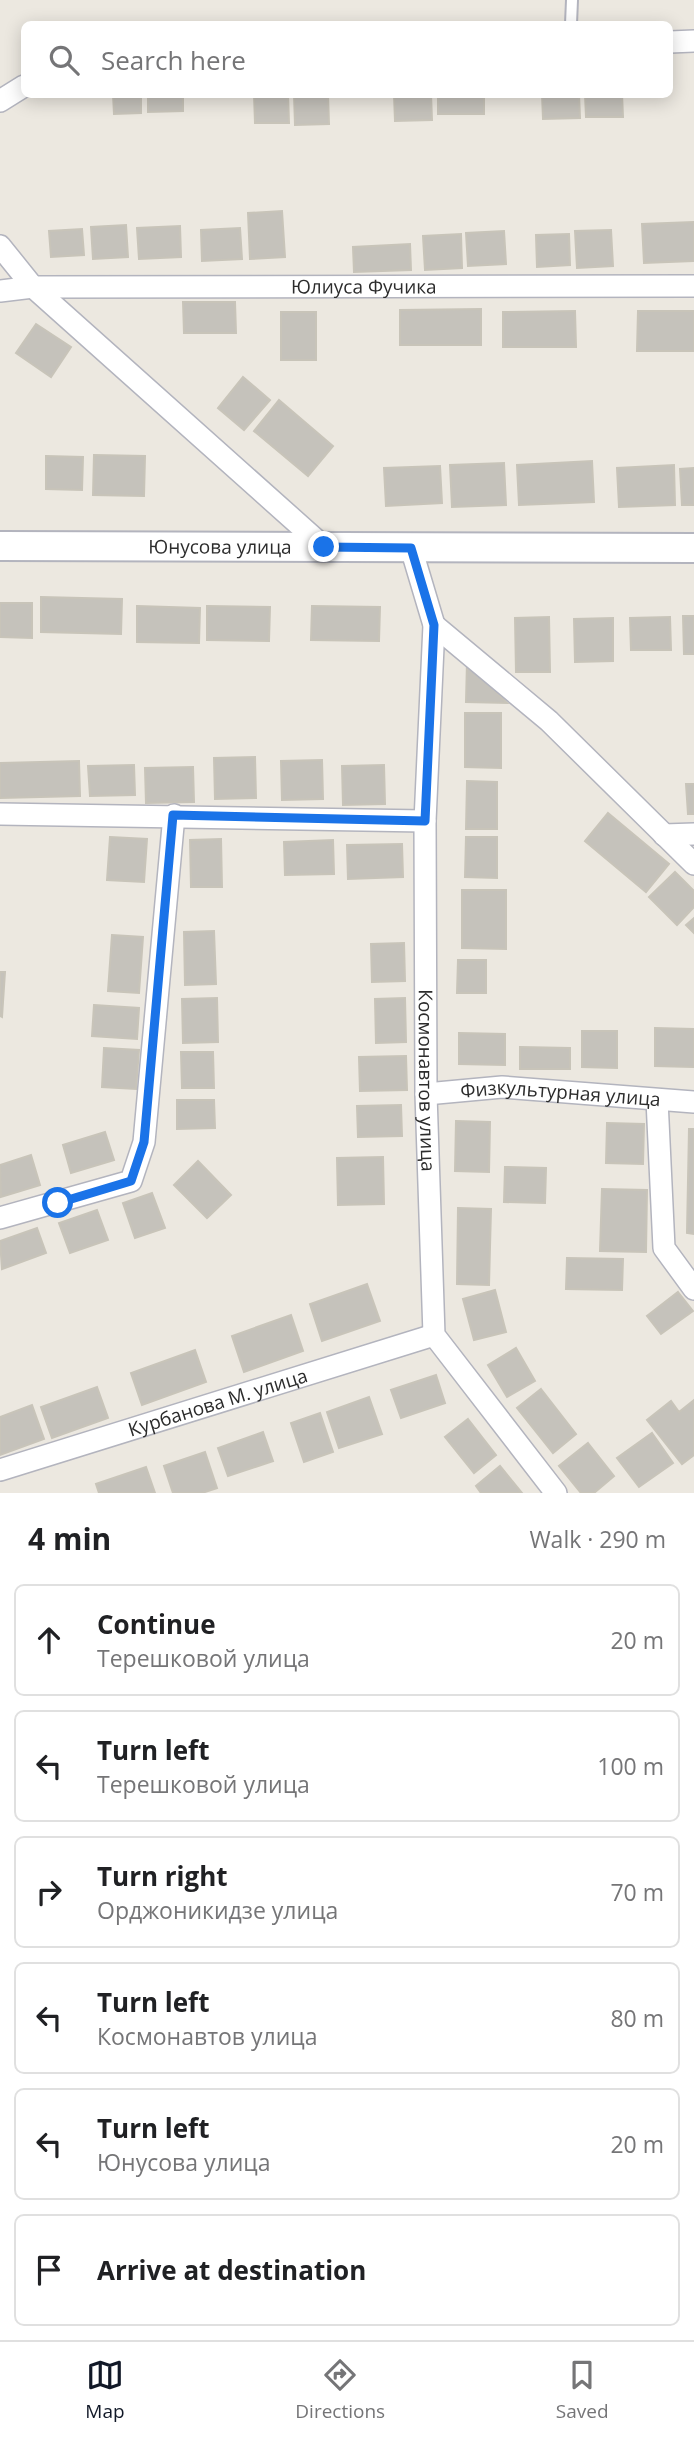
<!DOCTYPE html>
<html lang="en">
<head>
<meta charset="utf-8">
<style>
	body { margin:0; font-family:"Open Sans",sans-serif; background:#f2f2f2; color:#202124 }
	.stop { position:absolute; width:21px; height:21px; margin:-16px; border:5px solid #1a73e8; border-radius:50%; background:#fff }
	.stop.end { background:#1a73e8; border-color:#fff; box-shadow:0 2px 7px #0008 }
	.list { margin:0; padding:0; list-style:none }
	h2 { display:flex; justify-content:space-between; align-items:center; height:91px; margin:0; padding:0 28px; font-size:30px }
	h2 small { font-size:23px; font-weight:400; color:#757577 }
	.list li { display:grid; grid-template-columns:46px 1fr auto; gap:21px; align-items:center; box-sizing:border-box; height:112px; margin:0 14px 14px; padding:0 14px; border:2px solid #e0e0e0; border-radius:10px }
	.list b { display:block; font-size:26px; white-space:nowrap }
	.list p { margin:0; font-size:23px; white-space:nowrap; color:#757577 }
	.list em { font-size:23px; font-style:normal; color:#757577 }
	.icon { flex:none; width:38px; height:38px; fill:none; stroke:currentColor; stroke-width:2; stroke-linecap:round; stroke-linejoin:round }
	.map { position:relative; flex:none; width:694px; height:1493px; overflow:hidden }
	.search { position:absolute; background:#fff; box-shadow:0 4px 18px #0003; left:21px; right:21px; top:21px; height:77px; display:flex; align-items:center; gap:18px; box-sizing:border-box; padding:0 24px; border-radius:10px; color:#757577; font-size:26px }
	.sheet { height:847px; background:#fff }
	nav { display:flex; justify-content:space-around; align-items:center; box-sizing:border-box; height:98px; border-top:2px solid #e0e0e0; background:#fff; font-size:19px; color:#757577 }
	nav a { display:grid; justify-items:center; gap:4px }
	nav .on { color:#111827 }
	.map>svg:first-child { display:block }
	.building { fill:#c5c2bb; stroke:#c8c4b9; stroke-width:2 }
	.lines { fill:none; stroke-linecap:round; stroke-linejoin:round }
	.service-casing { stroke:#b3b4be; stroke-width:14 }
	.minor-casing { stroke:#b3b4be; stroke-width:24 }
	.secondary-casing { stroke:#b3b4be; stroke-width:32 }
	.service { stroke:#fff; stroke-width:10 }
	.minor { stroke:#fff; stroke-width:21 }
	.secondary { stroke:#fff; stroke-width:28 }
	.route { stroke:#1a73e8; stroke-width:9 }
	.labels { text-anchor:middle; stroke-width:7; stroke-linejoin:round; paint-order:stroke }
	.street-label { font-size:19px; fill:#2c2c2c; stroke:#fff }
</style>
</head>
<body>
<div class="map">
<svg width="694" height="1493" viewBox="0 0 694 1493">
	<rect width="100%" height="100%" fill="#ece8e0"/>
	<path class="building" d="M113 94H141V113L114 114Z
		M148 94H183V111L148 112Z
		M254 94H288L289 123H255Z
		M294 94H328L329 124 295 125Z
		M394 94H431L432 120 395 121Z
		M438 94H484V114H438Z
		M542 94H579L580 118 543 119Z
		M585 94H622L623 117H586Z
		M282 211 285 257 250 259 248 213Z
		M694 222V261L644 263 642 224Z
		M126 225 128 257 93 259 91 227Z
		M180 226 181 257 139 259 137 228Z
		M240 228 242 259 202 261 201 230Z
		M82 229 84 255 51 257 49 231Z
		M611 230 613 266 577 268 575 231Z
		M504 231 506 264 468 266 466 233Z
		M461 234 462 268 425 270 423 236Z
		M569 234 570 265 537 267 536 235Z
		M410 244 411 270 354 272 353 247Z
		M183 302H235L236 333H184Z
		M481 309V345H400V310Z
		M575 311 576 347H503V312Z
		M638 311H694V351H637Z
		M281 312H316V360H281Z
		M36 324 71 347 51 377 16 353Z
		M243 377 270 400 244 430 218 408Z
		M279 400 333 446 308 476 254 431Z
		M94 455 145 456 144 496 93 495Z
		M46 456 83 457 82 490 46 489Z
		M592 461 594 502 519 505 517 465Z
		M504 463 506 505 452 507 450 465Z
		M674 465 675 505 619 507 617 468Z
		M440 466 442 503 386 506 384 468Z
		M694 468V505H682L680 469Z
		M41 597 122 599 121 634 41 632Z
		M0 603H32V638L0 637Z
		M137 606 200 608 199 643 137 642Z
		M207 606 270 607 269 641 207 640Z
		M312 606 380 607 379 641 311 640Z
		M683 616H694V654H684Z
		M549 617 550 672H516L515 618Z
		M670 617 671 650H631L630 618Z
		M613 618V661L575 662 574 619Z
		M467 662 507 703 466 702Z
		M465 713H501V768L465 767Z
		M255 757 256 798 215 799 214 758Z
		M322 760 323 799 282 800 281 761Z
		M79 761 80 796 0 798V763Z
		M134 765 135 795 90 796 88 766Z
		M384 765 385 804 343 805 342 766Z
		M193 767 194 802 146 803 145 768Z
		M467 781 497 782V829H466Z
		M686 784H694V814H688Z
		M608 813 669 864 646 892 585 841Z
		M110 837 147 839 144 882 107 880Z
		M466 837H497V878L465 877Z
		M221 839 222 887H191L190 840Z
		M333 840 334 874 285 875 284 842Z
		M402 844 403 877 348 879 347 845Z
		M675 872 694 891V907L677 925 649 897Z
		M462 890H506V949L462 948Z
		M694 918V933L686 925Z
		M214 931 216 984 185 985 184 932Z
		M112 935 143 937 139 993 108 991Z
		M404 943 405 981 372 982 371 944Z
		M458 960H486V993H457Z
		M0 972H5L2 1017 0 1016Z
		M217 998 218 1042 183 1043 182 999Z
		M405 998 406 1042 376 1043 375 999Z
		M94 1005 139 1008 137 1039 92 1036Z
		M655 1028 694 1029V1067L655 1066Z
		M582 1031H617V1068L582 1067Z
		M459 1033 505 1034V1065L459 1064Z
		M520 1047 570 1048V1069H520Z
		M104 1048 139 1050 136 1089 102 1087Z
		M181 1052H213L214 1088H182Z
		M406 1056 407 1090 360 1091 359 1057Z
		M177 1100H214L215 1128 177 1129Z
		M401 1105 402 1136 358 1137 357 1106Z
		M456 1121 490 1122 489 1172 455 1171Z
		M607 1123 644 1124 643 1164 606 1163Z
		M689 1129H694V1234L687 1233Z
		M105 1132 114 1160 71 1173 63 1145Z
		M31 1155 40 1185 1 1197 0 1165Z
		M383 1157 384 1204 338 1205 337 1158Z
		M198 1161 231 1195 207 1218 174 1185Z
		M505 1167 546 1168 545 1203 504 1202Z
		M602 1189 647 1190 646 1252 600 1251Z
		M152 1193 165 1228 135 1238 123 1203Z
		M458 1208 491 1209 489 1285 457 1284Z
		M97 1210 108 1240 70 1253 59 1223Z
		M37 1228 46 1253 2 1269 0 1241Z
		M567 1258 623 1259 622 1290 566 1289Z
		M367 1284 380 1321 322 1341 310 1304Z
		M495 1290 506 1332 474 1340 463 1299Z
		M678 1292 693 1311 661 1334 647 1316Z
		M291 1315 303 1351 244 1372 232 1336Z
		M516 1348 535 1381 507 1397 488 1365Z
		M195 1350 206 1382 142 1405 131 1373Z
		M436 1375 445 1403 401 1418 391 1390Z
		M97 1387 108 1418 52 1438 41 1407Z
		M541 1389 576 1434 553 1453 517 1408Z
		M369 1397 382 1434 339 1448 327 1412Z
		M694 1400V1455L682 1464 647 1420 671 1401 679 1412Z
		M32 1405 44 1439 0 1455V1417Z
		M320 1413 333 1452 304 1462 291 1423Z
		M468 1419 496 1455 474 1473 445 1437Z
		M263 1432 273 1461 228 1476 218 1448Z
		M652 1433 673 1463 639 1487 617 1458Z
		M588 1443 614 1476 594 1493H581L559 1466Z
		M205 1452 217 1488 202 1493H173L164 1466Z
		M500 1466 522 1493H481L476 1486Z
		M146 1467 155 1493H99L96 1484Z"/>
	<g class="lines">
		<g class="service-casing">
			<path id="service" d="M571 24 572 0"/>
		</g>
		<g class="minor-casing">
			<g id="minor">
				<path d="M670 42 694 41"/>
				<path d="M0 101 24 86"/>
				<path d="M0 246 33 287 324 547"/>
				<path id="s1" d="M0 291 33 287 694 286"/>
				<path id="s2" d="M411 548 434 625 425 821 426 1094 434 1335 556 1493"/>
				<path d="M434 625 549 721 694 864"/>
				<path d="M0 814 425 821"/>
				<path d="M664 835 694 834"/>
				<path id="s3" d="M426 1094 502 1087 694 1102"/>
				<path d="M657 1100 664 1248 694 1289"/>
				<path d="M0 1218 131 1181 144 1142 174 815"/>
				<path id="s4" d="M0 1470 434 1335"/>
			</g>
		</g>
		<g class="secondary-casing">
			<g id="secondary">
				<path id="s5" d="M0 546 694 548"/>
			</g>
		</g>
		<use href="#service" class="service"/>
		<use href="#minor" class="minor"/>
		<use href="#secondary" class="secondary"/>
	</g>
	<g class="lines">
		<path class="route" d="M58 1203 131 1181 144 1142 173 815 425 821 434 625 411 548 324 547"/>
	</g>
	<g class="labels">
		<g class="street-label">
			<text dy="7" stroke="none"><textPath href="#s1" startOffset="364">Юлиуса Фучика</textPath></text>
			<text dy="7" stroke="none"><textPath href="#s5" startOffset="220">Юнусова улица</textPath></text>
			<text dy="7" stroke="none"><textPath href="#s2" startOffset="536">Космонавтов улица</textPath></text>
			<text dy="7" stroke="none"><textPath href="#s3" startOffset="135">Физкультурная улица</textPath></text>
			<text dy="7" stroke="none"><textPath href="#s4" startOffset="228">Курбанова М. улица</textPath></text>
		</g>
	</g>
</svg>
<div class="stop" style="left:58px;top:1203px"></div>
<div class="stop end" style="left:324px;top:547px"></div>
<div class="search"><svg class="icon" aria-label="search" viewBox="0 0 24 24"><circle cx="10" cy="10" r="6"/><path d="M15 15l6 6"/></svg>Search here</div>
</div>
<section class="sheet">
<h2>4 min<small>Walk · 290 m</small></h2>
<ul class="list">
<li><svg class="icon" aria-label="ahead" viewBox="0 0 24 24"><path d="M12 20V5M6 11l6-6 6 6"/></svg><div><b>Continue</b><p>Терешковой улица</p></div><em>20 m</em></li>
<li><svg class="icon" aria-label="left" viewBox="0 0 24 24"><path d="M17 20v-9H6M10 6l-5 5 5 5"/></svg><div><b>Turn left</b><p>Терешковой улица</p></div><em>100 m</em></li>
<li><svg class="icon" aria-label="right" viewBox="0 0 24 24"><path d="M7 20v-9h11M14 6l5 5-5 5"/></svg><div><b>Turn right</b><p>Орджоникидзе улица</p></div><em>70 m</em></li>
<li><svg class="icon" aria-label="left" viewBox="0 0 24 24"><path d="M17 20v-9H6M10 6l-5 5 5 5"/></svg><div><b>Turn left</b><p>Космонавтов улица</p></div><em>80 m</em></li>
<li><svg class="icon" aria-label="left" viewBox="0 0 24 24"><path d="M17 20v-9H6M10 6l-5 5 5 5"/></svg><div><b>Turn left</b><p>Юнусова улица</p></div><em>20 m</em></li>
<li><svg class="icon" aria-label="arrive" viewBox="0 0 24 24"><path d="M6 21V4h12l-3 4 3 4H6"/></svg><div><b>Arrive at destination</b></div></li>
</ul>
</section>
<nav>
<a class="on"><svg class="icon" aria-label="map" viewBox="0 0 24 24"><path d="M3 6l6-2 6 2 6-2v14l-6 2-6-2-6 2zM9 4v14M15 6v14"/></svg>Map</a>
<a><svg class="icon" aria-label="directions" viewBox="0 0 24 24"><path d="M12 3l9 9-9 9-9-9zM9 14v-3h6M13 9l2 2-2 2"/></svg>Directions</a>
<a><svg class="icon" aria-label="saved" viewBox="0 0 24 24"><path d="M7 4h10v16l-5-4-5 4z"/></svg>Saved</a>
</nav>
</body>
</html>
